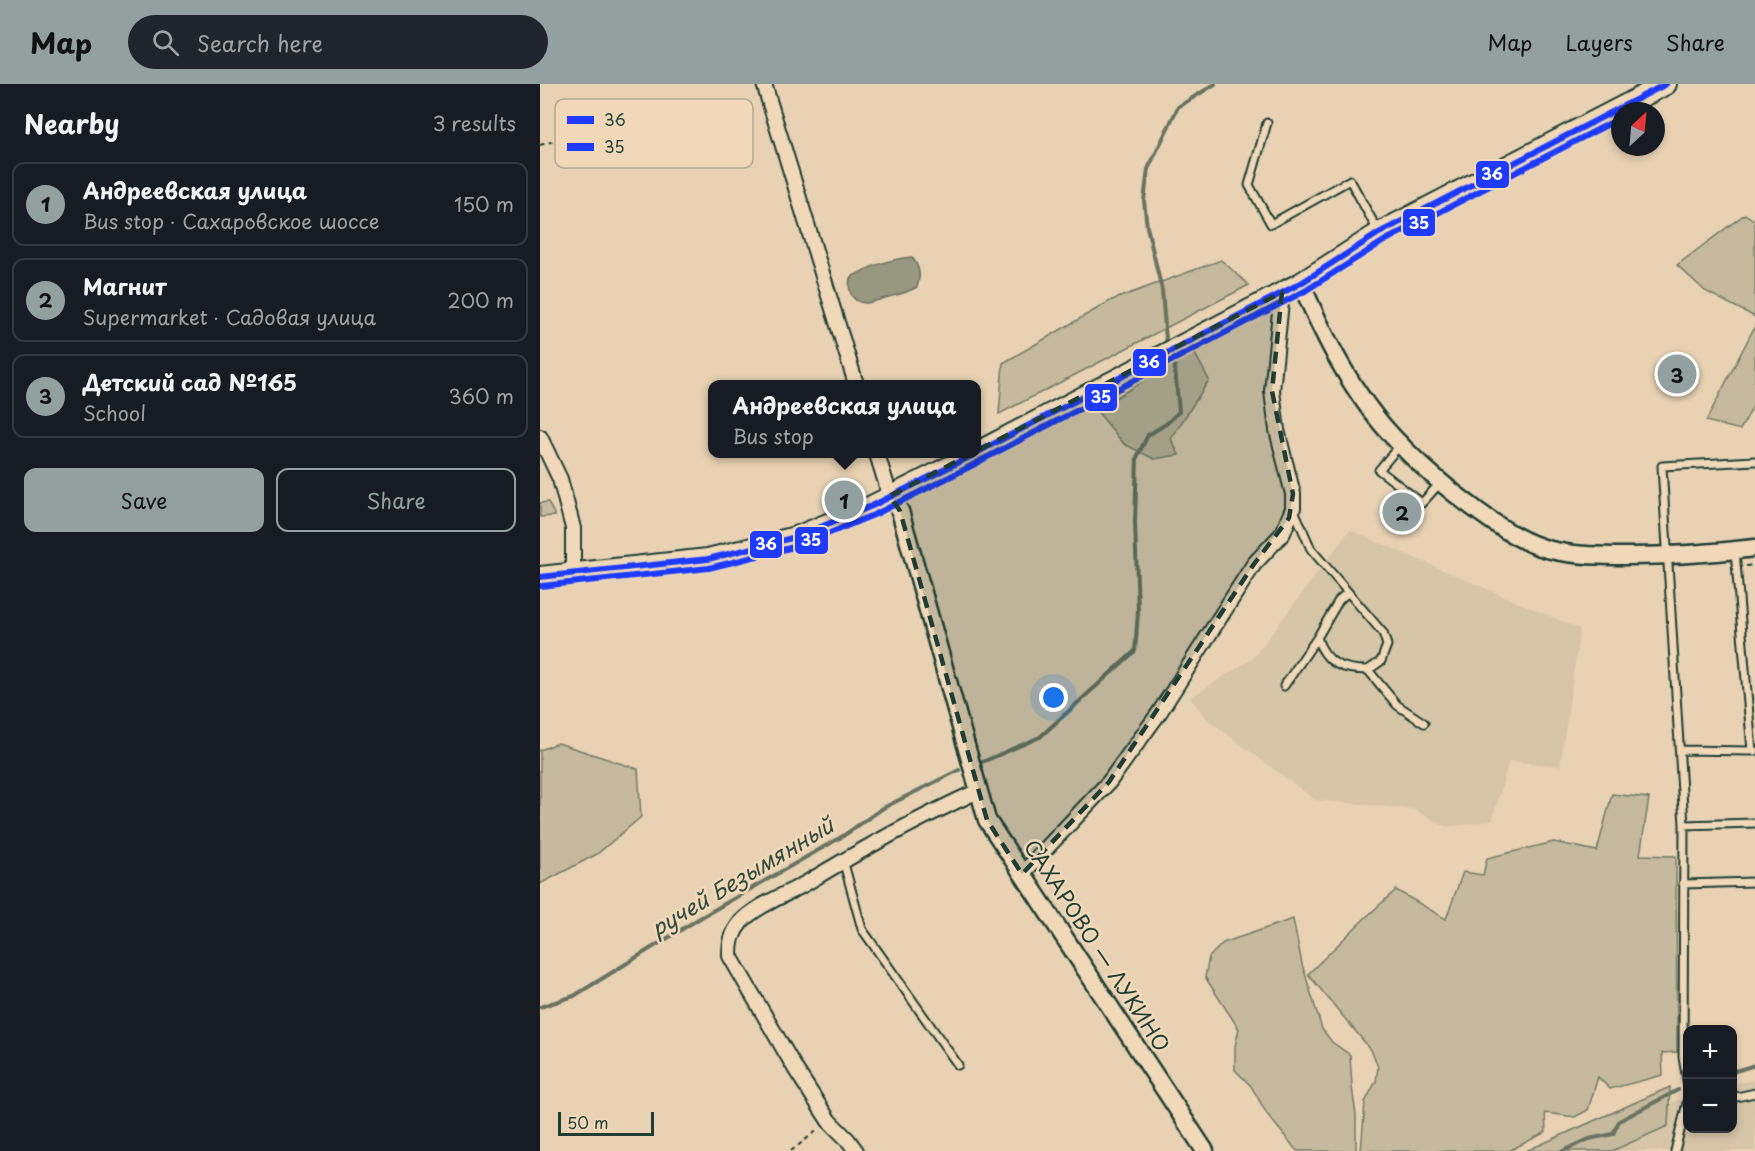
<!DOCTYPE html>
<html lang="en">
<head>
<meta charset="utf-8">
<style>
	body { margin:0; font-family:"Playpen Sans",sans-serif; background:#20242c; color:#f1f3f6 }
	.controls { position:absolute; right:18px; bottom:18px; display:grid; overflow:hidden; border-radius:12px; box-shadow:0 3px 9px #0003 }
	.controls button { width:54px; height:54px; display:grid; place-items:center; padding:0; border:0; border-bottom:2px solid #363941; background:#171b24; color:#f1f3f6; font:30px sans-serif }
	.compass { position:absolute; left:1071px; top:18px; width:54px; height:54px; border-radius:50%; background:#171b24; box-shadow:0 3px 9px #0003; rotate:26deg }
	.scale { position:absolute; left:18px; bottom:15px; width:96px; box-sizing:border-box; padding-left:6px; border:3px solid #1f3d34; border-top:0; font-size:16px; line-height:21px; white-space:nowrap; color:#1f3d34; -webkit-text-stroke:4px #f0d8b8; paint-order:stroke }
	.you { position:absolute; left:514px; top:614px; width:21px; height:21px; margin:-15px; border:4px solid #fff; border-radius:50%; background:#1a73e8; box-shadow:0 0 0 9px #1a73e833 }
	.badge { display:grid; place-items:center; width:39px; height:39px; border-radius:50%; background:#92a19f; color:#111; font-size:20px; font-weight:700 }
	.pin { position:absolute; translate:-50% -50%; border:3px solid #fff; box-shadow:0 2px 6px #0006 }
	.popup { position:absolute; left:168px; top:296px; width:273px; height:78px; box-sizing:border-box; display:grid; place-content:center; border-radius:12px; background:#171b24; filter:drop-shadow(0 2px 4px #0005); font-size:20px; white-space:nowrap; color:#9ea1a6 }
	.popup b { font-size:22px; color:#f1f3f6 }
	.popup::after { content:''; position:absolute; left:50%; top:100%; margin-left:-12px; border:12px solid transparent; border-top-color:#171b24 }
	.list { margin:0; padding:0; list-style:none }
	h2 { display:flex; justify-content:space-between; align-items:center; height:78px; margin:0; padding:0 24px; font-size:26px }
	h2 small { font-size:20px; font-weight:400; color:#9ea1a6 }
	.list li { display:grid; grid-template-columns:39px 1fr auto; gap:18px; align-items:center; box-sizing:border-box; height:84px; margin:0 12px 12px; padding:0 12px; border:2px solid #363941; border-radius:12px }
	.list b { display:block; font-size:22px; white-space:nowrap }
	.list p { margin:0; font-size:20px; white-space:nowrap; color:#9ea1a6 }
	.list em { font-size:20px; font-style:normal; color:#9ea1a6 }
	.actions { display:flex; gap:12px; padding:18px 24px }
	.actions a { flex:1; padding:14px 0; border:2px solid #92a19f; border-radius:12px; text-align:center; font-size:21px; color:#92a19f }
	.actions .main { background:#92a19f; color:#111 }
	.icon { flex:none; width:33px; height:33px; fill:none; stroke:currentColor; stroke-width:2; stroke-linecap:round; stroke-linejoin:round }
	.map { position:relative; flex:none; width:1215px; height:1067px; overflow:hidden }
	header { display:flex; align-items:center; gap:36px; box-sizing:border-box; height:84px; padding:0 30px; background:#92a19f; color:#111 }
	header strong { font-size:28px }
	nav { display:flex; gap:33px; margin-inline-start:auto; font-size:21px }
	.search { width:420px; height:54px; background:#20242c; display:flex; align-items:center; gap:15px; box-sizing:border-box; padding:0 21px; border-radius:33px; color:#9ea1a6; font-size:22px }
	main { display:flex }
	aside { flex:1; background:#171b24 }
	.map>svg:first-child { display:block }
	.built { fill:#d7c5a8 }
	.green { fill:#c6b99d; stroke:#727b68; stroke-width:1.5 }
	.water { fill:#989780; stroke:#687362; stroke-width:1.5 }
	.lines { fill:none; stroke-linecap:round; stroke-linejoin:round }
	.stream { stroke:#687362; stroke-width:4 }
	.service-casing { stroke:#1f3d34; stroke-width:11 }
	.minor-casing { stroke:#1f3d34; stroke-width:18 }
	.tertiary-casing { stroke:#1f3d34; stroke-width:21 }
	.secondary-casing { stroke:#1f3d34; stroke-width:24 }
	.path { stroke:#1f3d34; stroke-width:2; stroke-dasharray:4.5 4.5; stroke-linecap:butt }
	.service { stroke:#f0d8b8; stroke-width:7 }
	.minor { stroke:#f0d8b8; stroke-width:14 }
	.tertiary { stroke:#f0d8b8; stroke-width:16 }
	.secondary { stroke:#f0d8b8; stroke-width:20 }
	.bus-1-casing { stroke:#f0d8b8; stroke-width:10 }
	.bus-2-casing { stroke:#f0d8b8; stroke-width:10 }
	.bus-1 { stroke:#1f3bff; stroke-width:6 }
	.bus-2 { stroke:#1f3bff; stroke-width:6 }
	.marked { fill:#1f3d34; fill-opacity:0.2; stroke:#1f3d34; stroke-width:4.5; stroke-dasharray:12 8; stroke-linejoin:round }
	.labels { text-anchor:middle; stroke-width:5; stroke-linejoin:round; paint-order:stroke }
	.street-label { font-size:21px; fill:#1f3d34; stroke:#f0d8b8 }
	.water-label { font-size:22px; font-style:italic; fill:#314a3f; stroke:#f0d8b8 }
	.key { fill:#f0d8b8; stroke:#b1aa90; stroke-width:1.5 }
	.key-label { font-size:16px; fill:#1f3d34 }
	.line-badge { stroke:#f0d8b8; stroke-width:2 }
	.badge-label { font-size:16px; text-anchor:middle; font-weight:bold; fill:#fff }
</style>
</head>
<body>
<header>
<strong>Map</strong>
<div class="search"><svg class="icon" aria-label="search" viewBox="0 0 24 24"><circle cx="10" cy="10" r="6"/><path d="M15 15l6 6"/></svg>Search here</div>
<nav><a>Map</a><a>Layers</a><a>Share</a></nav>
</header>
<main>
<aside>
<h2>Nearby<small>3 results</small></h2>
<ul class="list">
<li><span class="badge">1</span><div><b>Андреевская улица</b><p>Bus stop · Сахаровское шоссе</p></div><em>150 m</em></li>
<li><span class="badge">2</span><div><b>Магнит</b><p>Supermarket · Садовая улица</p></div><em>200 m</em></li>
<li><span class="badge">3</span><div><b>Детский сад №165</b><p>School</p></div><em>360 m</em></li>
</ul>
<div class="actions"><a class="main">Save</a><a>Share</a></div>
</aside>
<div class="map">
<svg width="1215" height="1067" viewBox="0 0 1215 1067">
	<rect width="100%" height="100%" fill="#e8d2b3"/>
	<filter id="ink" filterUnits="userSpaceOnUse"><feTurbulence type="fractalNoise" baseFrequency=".0167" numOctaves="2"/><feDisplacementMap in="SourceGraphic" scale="12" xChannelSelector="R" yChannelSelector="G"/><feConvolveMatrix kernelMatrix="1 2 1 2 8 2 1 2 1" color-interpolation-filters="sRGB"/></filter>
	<g filter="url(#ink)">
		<path class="built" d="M810 446 1040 545 1020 682 969 677 952 737 906 743 873 725 775 716 667 635 650 614 713 574Z
			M1215 996V1067H1034L1147 1011 1148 1044H1192L1193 1000Z"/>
		<path class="green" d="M1205 130 1215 137V233L1165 207 1137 181Z
			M681 176 709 201 459 330 463 279 572 216Z
			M1215 242V319L1200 346 1166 337Z
			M653 266 669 296 631 355 639 371 614 375 584 360 556 326Z
			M8 418 15 432 0 433V419Z
			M18 659 98 685 101 733 57 770 0 800V666Z
			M1072 710 1109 714 1100 771 1136 772 1137 968 1122 969 1123 991 1070 1005 1058 993 1048 1026 1035 1033 1005 1029 1006 1048 969 1067H821L825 1018 836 997 838 983 831 966 768 890 824 835 856 806 906 835 923 788 943 791 947 774 1014 758 1057 767Z
			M753 835 762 880 782 945 792 958 810 971 812 1003 816 1031V1067H757L727 1030 711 1002 695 986V962L699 945 665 893 669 873 683 859Z
			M1130 1003 1128 1042 1072 1067H986Z"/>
		<path class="water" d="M372 173C380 184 381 191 377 203 367 209 356 211 345 214 339 216 331 219 325 219 310 218 308 205 310 194 328 183 351 175 372 173Z"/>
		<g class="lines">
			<path class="stream" d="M626 256 622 206 607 143 604 117 608 85 638 23 675 0
				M440 679 500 653 595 567 598 528 595 438 597 373 608 351 626 340 639 328 634 275
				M0 923 34 912 160 834 303 752 343 724 419 686
				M1192 988 1215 981
				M1023 1067 1049 1055 1073 1050 1079 1037 1138 1006"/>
			<g class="service-casing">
				<path id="service" d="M727 39 709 101 731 140 810 96 838 147
					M860 361 839 386 882 419 900 399
					M754 426 771 465 843 549 847 561 841 577 828 586 857 621 884 639
					M1195 467 1212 667H1215
					M777 554C786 580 802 586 828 586
					M744 602 777 554 799 516 807 509
					M1140 666 1212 667
					M1144 741 1215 739
					M303 776 322 845 418 981
					M1143 800 1215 798
					M1148 1002 1143 973 1144 741 1122 382 1215 377
					M1192 1014 1215 1009
					M1135 1067 1148 1015"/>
			</g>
			<g class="minor-casing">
				<path id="minor" d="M224 0 316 300
					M0 353 20 395 33 444V488
					M337 370 350 412
					M482 790 569 698 619 629 714 480 743 449 753 424V410L737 346 732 307 742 208
					M316 1067 308 1056 289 1037 256 986 190 872C190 858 192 849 201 838 217 821 248 810 268 798 324 764 379 734 438 707"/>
			</g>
			<g class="tertiary-casing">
				<path id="tertiary" d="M761 199C785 255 814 313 857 357 882 384 910 407 939 428 961 444 985 460 1011 466 1037 472 1062 472 1088 472 1131 472 1173 469 1215 464
					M350 412 360 427 447 736 665 1067"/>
			</g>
			<g class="secondary-casing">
				<path id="secondary" d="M436 369 761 199 839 149 1126 0
					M0 493 168 475 256 453 332 422 435 370"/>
			</g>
			<path class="path" d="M0 61 75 40
				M1206 482 1215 481
				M251 1067 279 1045"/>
			<use href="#service" class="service"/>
			<use href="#minor" class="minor"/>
			<use href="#tertiary" class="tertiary"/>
			<use href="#secondary" class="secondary"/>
			<g class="bus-1-casing">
				<path id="bus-1" d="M436 369 761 199 839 149 1126 0
					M0 493 168 475 256 453 332 422 435 370"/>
			</g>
			<g class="bus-2-casing">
				<path id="bus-2" d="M440 377 765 207 844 157 1080 34
					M1 502 169 484 258 462 336 430 439 378"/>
			</g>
			<use href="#bus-1" class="bus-1"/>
			<use href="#bus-2" class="bus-2"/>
		</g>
	</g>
	<path class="marked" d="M742 208 732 307 753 410 749 434 714 480 569 698 482 790 447 736 360 427 350 412Z"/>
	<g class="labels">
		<g class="street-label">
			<text transform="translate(556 862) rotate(57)" y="7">САХАРОВО — ЛУКИНО</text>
		</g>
		<g class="water-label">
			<text transform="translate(202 793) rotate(-31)" y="8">ручей Безымянный</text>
		</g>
	</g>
	<rect x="15" y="15" width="198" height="69" rx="9" class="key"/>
	<rect x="27" y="32" width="27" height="8" fill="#1f3bff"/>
	<rect x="27" y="59" width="27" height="8" fill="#1f3bff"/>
	<g class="key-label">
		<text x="64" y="42">36</text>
		<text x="64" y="69">35</text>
	</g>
	<g class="line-badge">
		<rect x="935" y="76" width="35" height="29" rx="6" fill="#1f3bff"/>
		<rect x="862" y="124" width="34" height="29" rx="6" fill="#1f3bff"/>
		<rect x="592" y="264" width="35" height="29" rx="6" fill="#1f3bff"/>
		<rect x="544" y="299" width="34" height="29" rx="6" fill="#1f3bff"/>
		<rect x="254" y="442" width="35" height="29" rx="6" fill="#1f3bff"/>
		<rect x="209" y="446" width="34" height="29" rx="6" fill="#1f3bff"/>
	</g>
	<g class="badge-label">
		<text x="952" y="96">36</text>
		<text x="879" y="145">35</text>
		<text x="609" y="284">36</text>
		<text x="561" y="319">35</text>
		<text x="271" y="462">35</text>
		<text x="226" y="466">36</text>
	</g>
</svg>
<div class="controls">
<button>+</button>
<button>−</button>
</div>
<svg class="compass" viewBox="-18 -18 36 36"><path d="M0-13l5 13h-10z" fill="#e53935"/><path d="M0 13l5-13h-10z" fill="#9ea1a6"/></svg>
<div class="scale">50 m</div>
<div class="you"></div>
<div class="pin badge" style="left:304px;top:416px">1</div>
<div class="popup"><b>Андреевская улица</b>Bus stop</div>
<div class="pin badge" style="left:862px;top:428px">2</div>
<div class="pin badge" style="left:1137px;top:290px">3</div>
</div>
</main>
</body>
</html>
